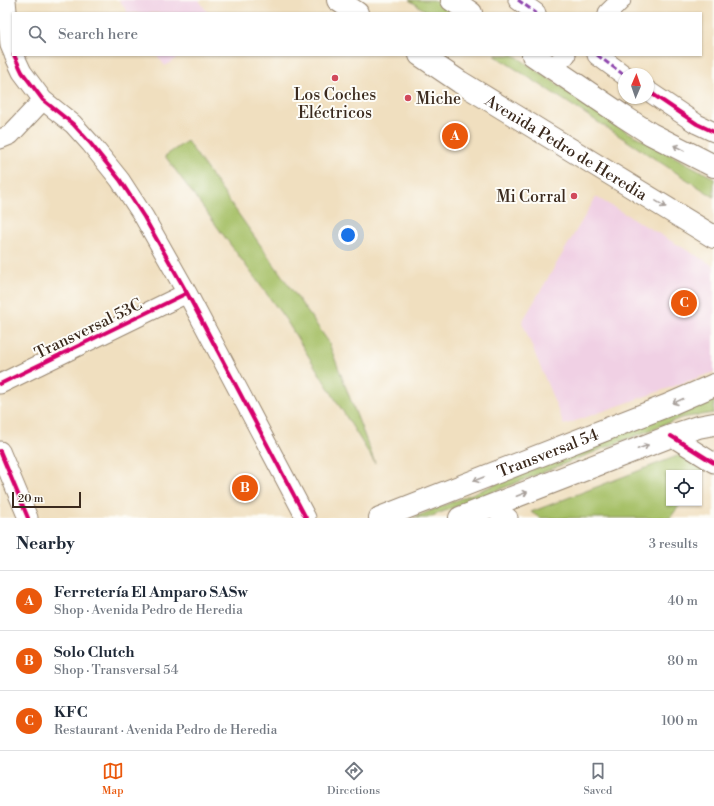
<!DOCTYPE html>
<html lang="en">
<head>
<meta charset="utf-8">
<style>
	body { margin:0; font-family:"Libre Bodoni",serif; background:#f2f2f3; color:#1f2937 }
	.controls { position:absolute; right:12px; bottom:12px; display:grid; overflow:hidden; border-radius:0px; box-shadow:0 1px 3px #0004 }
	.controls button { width:36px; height:36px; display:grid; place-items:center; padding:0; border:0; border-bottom:1px solid #e0e1e3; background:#fff; color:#1f2937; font:20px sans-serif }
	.compass { position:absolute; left:618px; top:68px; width:36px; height:36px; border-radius:50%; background:#fff; box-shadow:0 1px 3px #0004; rotate:2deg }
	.scale { position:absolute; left:12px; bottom:10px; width:69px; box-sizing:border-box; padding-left:4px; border:2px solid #3b2a1e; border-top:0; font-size:11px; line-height:14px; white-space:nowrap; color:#3b2a1e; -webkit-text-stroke:3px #fdfcf7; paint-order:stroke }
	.you { position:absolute; left:348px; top:235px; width:14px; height:14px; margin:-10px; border:3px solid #fff; border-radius:50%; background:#1a73e8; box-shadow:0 0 0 6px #1a73e833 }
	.badge { display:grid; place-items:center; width:26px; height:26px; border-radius:50%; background:#ea580c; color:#fff; font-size:13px; font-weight:700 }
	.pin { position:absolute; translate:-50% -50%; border:2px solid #fff; box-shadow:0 1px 4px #0006 }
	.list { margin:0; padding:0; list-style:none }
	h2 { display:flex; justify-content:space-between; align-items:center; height:52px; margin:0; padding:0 16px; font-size:17px }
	h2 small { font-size:13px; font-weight:400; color:#747a83 }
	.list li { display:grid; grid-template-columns:26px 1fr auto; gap:12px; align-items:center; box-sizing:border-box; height:60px; padding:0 16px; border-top:1px solid #e0e1e3 }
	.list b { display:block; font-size:15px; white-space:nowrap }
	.list p { margin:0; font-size:13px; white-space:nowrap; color:#747a83 }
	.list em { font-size:13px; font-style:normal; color:#747a83 }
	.icon { flex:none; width:22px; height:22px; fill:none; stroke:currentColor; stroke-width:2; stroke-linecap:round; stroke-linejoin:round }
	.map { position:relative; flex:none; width:714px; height:518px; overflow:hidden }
	.search { position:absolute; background:#fff; box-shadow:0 1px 3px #0004; left:12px; right:12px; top:12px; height:44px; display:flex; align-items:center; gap:10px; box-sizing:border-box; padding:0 14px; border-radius:0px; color:#747a83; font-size:15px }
	.sheet { height:232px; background:#fff }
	nav { display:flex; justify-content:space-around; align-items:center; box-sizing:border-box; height:56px; border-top:1px solid #e0e1e3; background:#fff; font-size:11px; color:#747a83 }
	nav a { display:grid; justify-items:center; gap:2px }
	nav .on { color:#ea580c }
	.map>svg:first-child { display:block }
	.built { fill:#f0d0e4 }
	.green { fill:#a5bf65; stroke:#707442 }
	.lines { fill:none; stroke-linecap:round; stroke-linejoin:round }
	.minor-casing { stroke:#96846e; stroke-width:21 }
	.primary-casing { stroke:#96846e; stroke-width:24 }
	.trunk-casing { stroke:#96846e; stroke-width:24 }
	.minor { stroke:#fff; stroke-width:19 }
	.primary { stroke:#fff; stroke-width:22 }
	.trunk { stroke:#fff; stroke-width:22 }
	.quiet { stroke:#8e44ad; stroke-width:3; stroke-dasharray:6 3; stroke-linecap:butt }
	.cycleway-casing { stroke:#fdfcf7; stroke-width:6 }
	.cycleway { stroke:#d6006c; stroke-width:4 }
	.oneway { stroke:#a79f9a }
	.poi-dot { fill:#d1495b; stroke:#fdfcf7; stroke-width:1.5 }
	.labels { text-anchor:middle; stroke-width:4; stroke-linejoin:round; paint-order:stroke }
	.poi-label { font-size:16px; fill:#3b2a1e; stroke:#fdfcf7 }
	.street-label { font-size:16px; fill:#3b2a1e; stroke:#fdfcf7 }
</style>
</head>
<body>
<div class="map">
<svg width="714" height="518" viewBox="0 0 714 518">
	<rect width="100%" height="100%" fill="#fdfcf7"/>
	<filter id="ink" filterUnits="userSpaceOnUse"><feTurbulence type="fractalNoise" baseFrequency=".025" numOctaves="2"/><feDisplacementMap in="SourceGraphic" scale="8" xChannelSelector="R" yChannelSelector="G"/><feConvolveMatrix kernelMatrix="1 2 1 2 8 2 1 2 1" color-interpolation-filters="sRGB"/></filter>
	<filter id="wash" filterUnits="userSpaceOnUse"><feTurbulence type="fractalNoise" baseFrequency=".012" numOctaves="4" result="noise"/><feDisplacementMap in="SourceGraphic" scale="16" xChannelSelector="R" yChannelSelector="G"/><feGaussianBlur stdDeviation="0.9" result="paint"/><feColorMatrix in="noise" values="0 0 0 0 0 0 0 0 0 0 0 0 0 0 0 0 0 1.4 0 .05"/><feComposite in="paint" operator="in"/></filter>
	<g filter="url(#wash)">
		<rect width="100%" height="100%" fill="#f0dfbf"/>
		<path class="built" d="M119 0H199L208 13H128Z
			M157 55H181L165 66Z
			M596 197 714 266V372L564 425 522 322Z"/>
		<path class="green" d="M409 0H434L453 13H429Z
			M494 55H514L626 131 714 178V197Z
			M187 141 328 341 375 463 286 320 165 156Z
			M714 395V413L681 418 427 518H413Z
			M680 455 704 470 699 477V473H669V503H681L670 518H540L531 512Z"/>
	</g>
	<g filter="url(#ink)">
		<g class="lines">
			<g class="minor-casing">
				<path id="minor" d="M6 0 10 45 13 52
					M518 0 536 13
					M608 13 621 0
					M14 55 22 72 43 100 73 124 91 144 120 180 144 217 187 293 306 518
					M597 55 624 75
					M552 68 566 55
					M648 91 697 124 714 132
					M0 139 10 135 43 100
					M0 384 187 293
					M671 436 714 463
					M0 451 28 518
					M490 506 508 518"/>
			</g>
			<g class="primary-casing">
				<g id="primary">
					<path id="s1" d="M380 518 666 406 714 385"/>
					<path d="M460 518 671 436 698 427 714 424"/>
				</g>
			</g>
			<g class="trunk-casing">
				<g id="trunk">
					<path d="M338 0 357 13"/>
					<path d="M452 0 471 13"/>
					<path id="s2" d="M420 55 460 82 714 237"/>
					<path d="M533 55 623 116 651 134 714 166"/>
				</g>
			</g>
			<use href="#minor" class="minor"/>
			<use href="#primary" class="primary"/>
			<use href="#trunk" class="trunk"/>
			<path class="quiet" d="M518 0 536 13
				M597 55 624 75"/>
			<g class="cycleway-casing">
				<path id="cycleway" d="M14 55 22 72 43 100 73 124 91 144 120 180 144 217 187 293 306 518
					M648 91 697 124 714 132
					M0 384 187 293
					M671 436 714 463
					M0 451 28 518"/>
			</g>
			<use href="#cycleway" class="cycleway"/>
		</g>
		<defs><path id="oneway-shaft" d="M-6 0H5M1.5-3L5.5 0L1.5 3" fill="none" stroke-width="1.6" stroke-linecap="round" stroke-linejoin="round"/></defs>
		<g class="oneway">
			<use href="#oneway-shaft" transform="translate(679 148) rotate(-152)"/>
			<use href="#oneway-shaft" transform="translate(661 204) rotate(31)"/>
			<use href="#oneway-shaft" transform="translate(678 401) rotate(155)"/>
			<use href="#oneway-shaft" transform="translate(643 447) rotate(-21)"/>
			<use href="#oneway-shaft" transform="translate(479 479) rotate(159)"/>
			<use href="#oneway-shaft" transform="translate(522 494) rotate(-21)"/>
		</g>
	</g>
	<g class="poi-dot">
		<circle cx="335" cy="78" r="4"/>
		<circle cx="408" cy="98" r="4"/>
		<circle cx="574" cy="196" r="4"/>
	</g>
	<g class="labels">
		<g class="poi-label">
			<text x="335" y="100">Los Coches<tspan x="335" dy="18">Eléctricos</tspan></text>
			<text x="416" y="104" text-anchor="start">Miche</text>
			<text x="566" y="202" text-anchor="end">Mi Corral</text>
		</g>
		<g class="street-label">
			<text dy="6" stroke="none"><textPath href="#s2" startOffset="173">Avenida Pedro de Heredia</textPath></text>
			<text transform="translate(88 328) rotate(-26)" y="6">Transversal 53C</text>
			<text dy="6" stroke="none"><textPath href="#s1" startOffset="180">Transversal 54</textPath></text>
		</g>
	</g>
</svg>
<div class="controls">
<button><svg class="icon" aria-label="locate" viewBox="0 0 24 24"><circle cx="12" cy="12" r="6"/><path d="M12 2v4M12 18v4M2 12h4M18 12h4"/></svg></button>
</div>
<svg class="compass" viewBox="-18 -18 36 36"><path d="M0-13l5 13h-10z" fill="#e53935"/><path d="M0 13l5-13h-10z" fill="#747a83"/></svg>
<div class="scale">20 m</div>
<div class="you"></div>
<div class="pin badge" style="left:455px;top:136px">A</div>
<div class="pin badge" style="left:245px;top:488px">B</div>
<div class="pin badge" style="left:684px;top:303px">C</div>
<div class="search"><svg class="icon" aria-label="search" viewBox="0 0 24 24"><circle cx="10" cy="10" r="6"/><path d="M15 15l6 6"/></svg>Search here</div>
</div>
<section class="sheet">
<h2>Nearby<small>3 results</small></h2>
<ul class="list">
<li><span class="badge">A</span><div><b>Ferretería El Amparo SASw</b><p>Shop · Avenida Pedro de Heredia</p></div><em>40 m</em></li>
<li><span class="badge">B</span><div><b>Solo Clutch</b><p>Shop · Transversal 54</p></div><em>80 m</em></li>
<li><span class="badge">C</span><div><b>KFC</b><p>Restaurant · Avenida Pedro de Heredia</p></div><em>100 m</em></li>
</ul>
</section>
<nav>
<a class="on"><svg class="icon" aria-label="map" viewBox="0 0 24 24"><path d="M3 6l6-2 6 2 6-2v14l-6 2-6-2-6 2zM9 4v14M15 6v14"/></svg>Map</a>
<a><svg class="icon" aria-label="directions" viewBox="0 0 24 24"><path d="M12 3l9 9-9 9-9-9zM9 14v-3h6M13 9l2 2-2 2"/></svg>Directions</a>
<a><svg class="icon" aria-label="saved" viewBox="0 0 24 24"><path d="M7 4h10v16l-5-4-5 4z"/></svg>Saved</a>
</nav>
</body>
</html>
